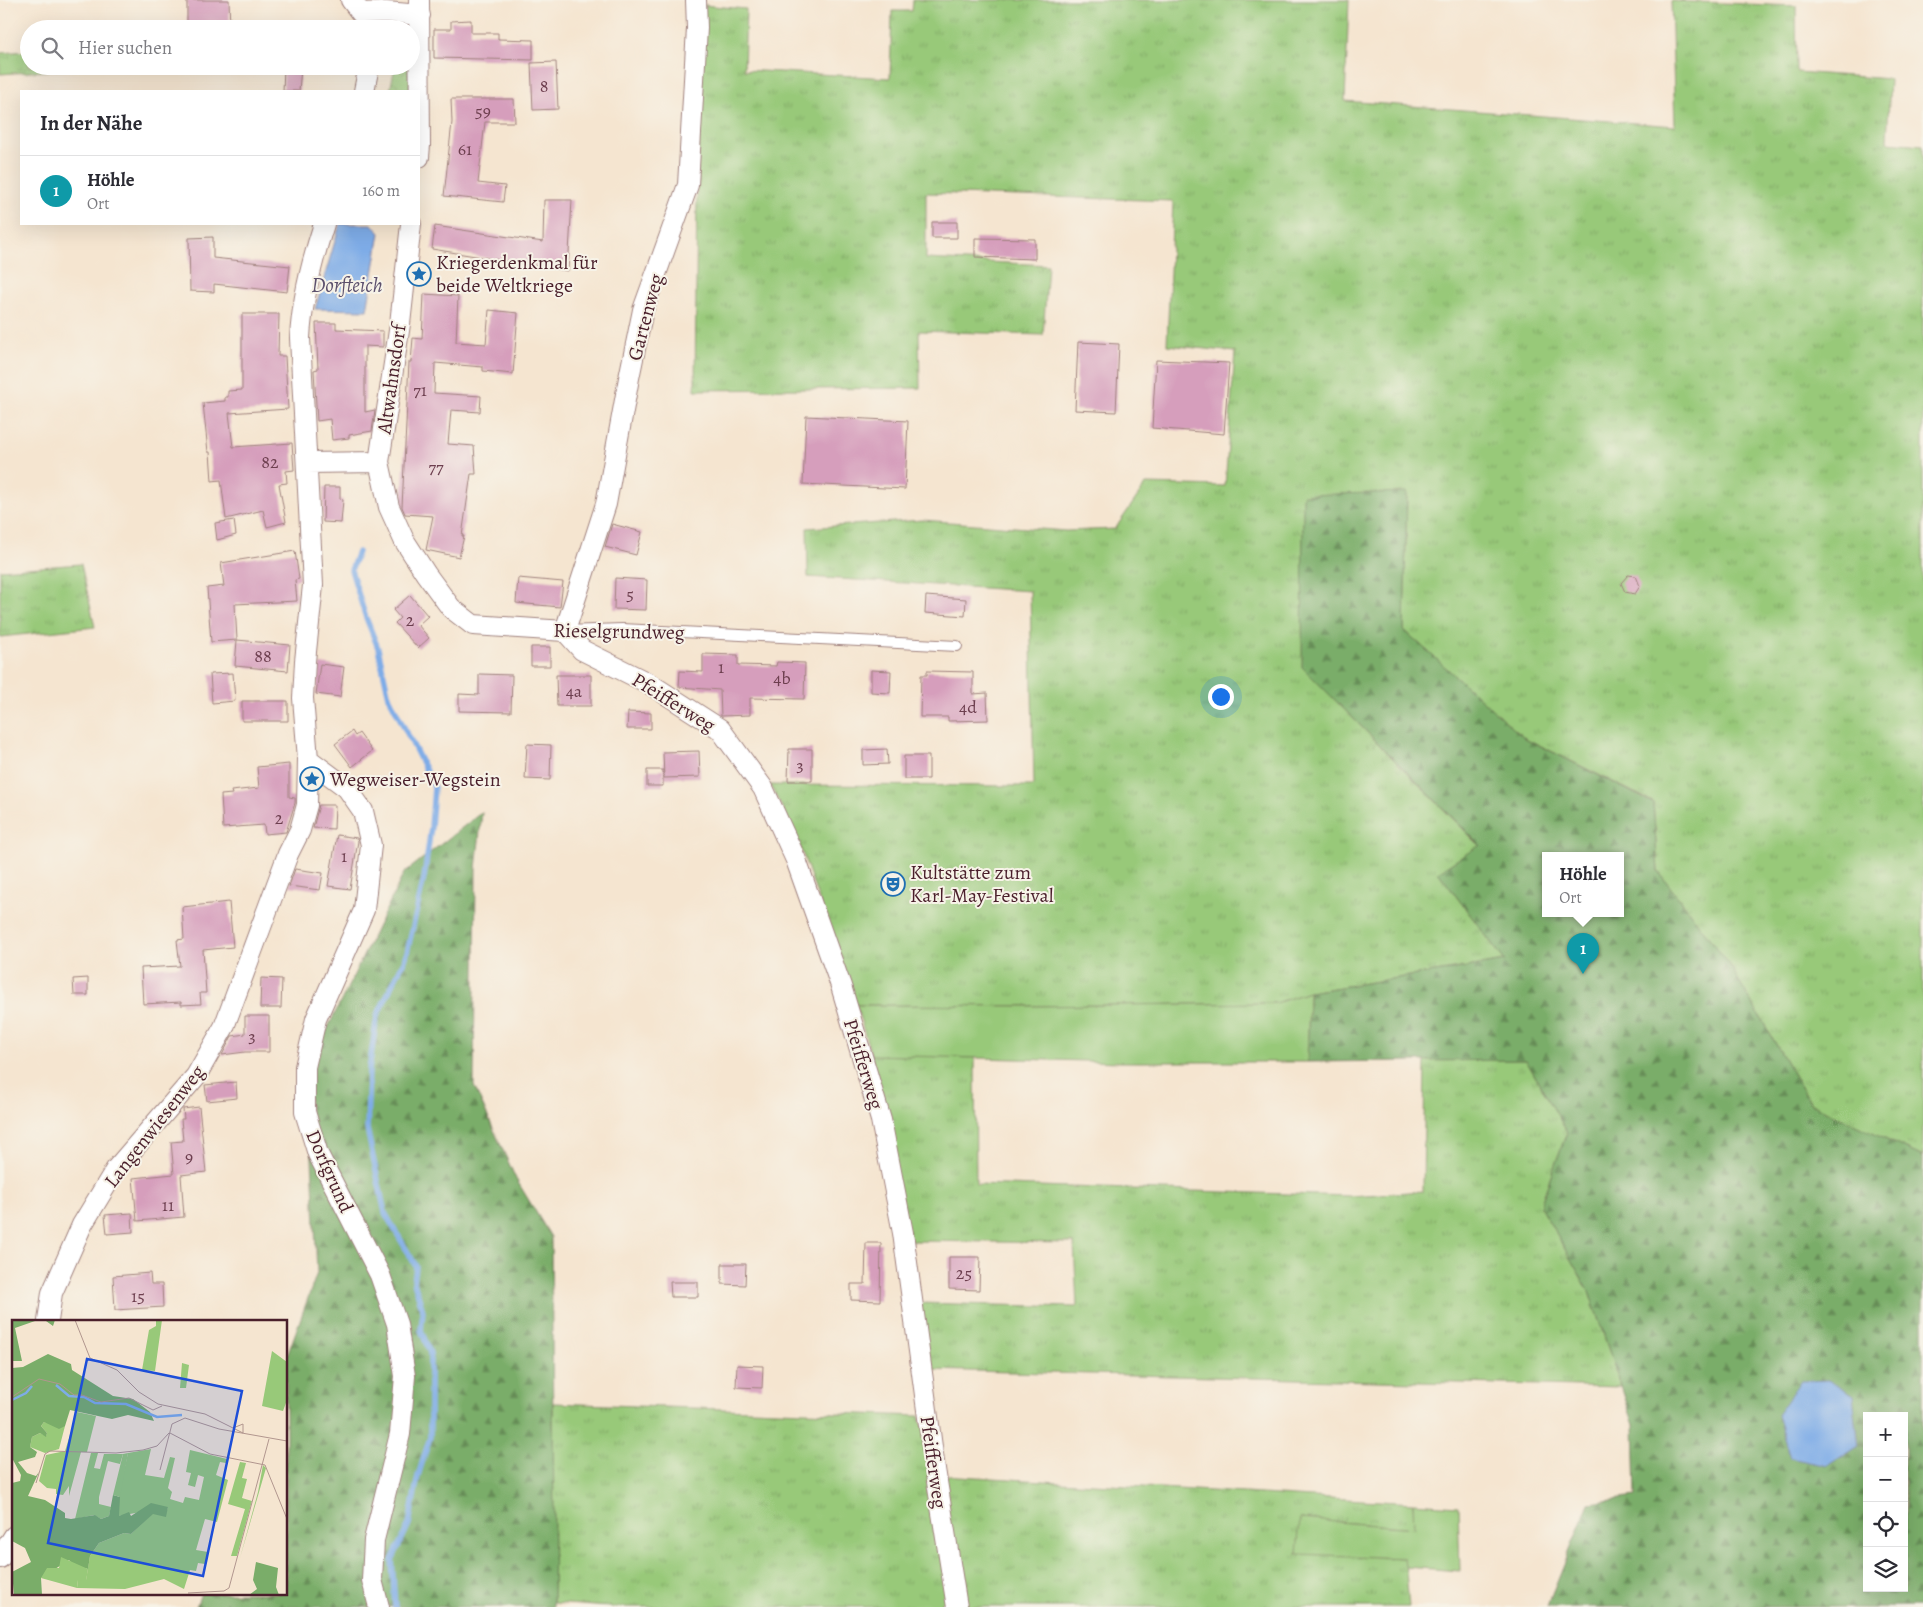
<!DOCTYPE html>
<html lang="de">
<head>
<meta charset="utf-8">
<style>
	body { margin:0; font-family:Alegreya,serif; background:#f2f2f3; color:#2b2b33 }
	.controls { position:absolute; right:15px; bottom:15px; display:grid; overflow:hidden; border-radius:0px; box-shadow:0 5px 20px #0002 }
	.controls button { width:45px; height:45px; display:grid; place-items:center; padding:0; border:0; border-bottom:1px solid #e1e1e2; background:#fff; color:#2b2b33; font:25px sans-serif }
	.you { position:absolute; left:1220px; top:696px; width:18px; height:18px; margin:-12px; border:4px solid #fff; border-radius:50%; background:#1a73e8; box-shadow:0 0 0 8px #1a73e833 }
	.badge { display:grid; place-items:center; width:32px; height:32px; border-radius:50%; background:#1f6fb2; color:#fff; font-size:16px; font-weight:700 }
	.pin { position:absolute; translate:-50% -41px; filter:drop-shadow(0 1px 2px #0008) }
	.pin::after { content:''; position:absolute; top:26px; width:18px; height:15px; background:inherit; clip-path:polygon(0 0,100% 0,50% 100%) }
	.popup { position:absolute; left:1542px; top:852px; width:82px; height:65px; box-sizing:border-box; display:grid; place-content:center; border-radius:0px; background:#fff; filter:drop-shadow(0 1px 4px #0005); font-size:16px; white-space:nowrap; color:#7c7c81 }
	.popup b { font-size:19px; color:#2b2b33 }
	.popup::after { content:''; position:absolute; left:50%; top:100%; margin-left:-10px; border:10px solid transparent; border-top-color:#fff }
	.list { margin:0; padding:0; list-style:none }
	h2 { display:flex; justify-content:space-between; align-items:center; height:65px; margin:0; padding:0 20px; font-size:21px }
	h2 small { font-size:16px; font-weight:400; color:#7c7c81 }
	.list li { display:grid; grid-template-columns:32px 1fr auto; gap:15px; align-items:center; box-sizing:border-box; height:70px; padding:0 20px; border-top:1px solid #e1e1e2 }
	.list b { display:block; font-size:19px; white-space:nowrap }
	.list p { margin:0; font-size:16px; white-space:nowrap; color:#7c7c81 }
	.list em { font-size:16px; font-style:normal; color:#7c7c81 }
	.icon { flex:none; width:28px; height:28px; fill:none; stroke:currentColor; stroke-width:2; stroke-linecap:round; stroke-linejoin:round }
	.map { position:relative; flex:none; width:1923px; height:1607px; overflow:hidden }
	.search { position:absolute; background:#fff; box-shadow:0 5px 20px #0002; left:20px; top:20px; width:400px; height:55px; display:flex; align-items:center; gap:12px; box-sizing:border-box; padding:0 18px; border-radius:28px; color:#7c7c81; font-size:19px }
	.panel { position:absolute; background:#fff; box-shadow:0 5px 20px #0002; left:20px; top:90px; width:400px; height:135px; border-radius:0px }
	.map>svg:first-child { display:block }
	.grass { fill:url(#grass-tufts); stroke:#717452 }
	.forest { fill:url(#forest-firs); stroke:#62664a; fill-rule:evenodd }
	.park { fill:url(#park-crowns); stroke:#717452 }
	.garden { fill:#98c979; stroke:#717452 }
	.water { fill:#7eace7; stroke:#646689 }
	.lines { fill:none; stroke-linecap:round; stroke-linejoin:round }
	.stream { stroke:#7eace7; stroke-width:5.5 }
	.building { fill:#d69ebc }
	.lane-casing { stroke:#a0827e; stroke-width:12 }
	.street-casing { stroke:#a0827e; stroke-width:22 }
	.lane { stroke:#fff; stroke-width:10 }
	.street { stroke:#fff; stroke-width:20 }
	.labels { text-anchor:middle; stroke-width:4; stroke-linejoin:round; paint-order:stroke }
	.number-label { font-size:18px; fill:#6d3f4f }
	.poi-label { font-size:20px; fill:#4a1f2b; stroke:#f7f3e8; text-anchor:start }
	.street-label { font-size:20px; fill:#4a1f2b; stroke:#f7f3e8 }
	.water-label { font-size:21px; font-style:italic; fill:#5c506d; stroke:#f7f3e8 }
	.inset-river { fill:none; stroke:#7eace7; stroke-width:2.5 }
	.inset-road { fill:none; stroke:#b1968e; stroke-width:1 }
	.view { fill:#1d4ed8; fill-opacity:0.15; stroke:#1d4ed8; stroke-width:2.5 }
	.inset-edge { fill:none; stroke:#4a1f2b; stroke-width:2.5 }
</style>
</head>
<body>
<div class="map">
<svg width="1923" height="1607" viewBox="0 0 1923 1607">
	<defs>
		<pattern id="grass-tufts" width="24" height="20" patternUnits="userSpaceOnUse" patternTransform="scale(1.25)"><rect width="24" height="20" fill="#98c979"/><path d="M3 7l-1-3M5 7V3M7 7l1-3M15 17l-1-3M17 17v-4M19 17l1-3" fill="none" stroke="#84ac69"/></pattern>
		<pattern id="forest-firs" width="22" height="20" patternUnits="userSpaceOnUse" patternTransform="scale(1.25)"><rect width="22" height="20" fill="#7aad69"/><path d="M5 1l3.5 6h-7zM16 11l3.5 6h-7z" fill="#668c57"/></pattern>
		<pattern id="park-crowns" width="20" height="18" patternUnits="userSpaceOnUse" patternTransform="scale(1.25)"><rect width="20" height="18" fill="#98c979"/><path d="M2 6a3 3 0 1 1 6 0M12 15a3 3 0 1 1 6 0" fill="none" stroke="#84ac69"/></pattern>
	</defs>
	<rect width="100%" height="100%" fill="#f7f3e8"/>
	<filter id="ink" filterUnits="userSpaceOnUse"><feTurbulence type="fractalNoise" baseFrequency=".02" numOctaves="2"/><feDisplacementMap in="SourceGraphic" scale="10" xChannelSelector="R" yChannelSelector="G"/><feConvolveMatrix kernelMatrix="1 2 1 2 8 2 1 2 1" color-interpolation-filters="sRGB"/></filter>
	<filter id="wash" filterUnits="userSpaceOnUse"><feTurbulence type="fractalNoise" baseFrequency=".0096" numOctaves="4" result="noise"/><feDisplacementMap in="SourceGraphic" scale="20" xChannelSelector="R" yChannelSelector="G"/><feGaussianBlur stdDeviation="1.12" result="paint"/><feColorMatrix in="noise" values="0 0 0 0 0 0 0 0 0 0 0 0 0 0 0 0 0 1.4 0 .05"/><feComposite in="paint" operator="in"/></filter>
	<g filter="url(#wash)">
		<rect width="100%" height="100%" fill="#f5e5d0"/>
		<path class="grass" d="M913 0H1349L1345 101 1675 126 1671 1 1796 6 1797 72 1890 79 1887 142 1923 145V1157L1811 1104 1729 964 1658 871 1653 802 1523 737 1404 630 1407 492 1302 667 1480 846 1438 872 1505 961 1309 992 1276 1003 1031 1006 856 1005 795 832 770 785 1034 786 1030 591 808 577 807 528 923 520 1066 531 1115 529 1146 484 1225 486 1235 352 1167 345 1173 201 926 193V259L1048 265 1043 335 919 331 920 388 695 390 697 182 702 5 746 9 744 70 890 78 892 11H912Z
			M29 51V66H89L88 68 0 74V53Z
			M81 564 95 627 0 637V570Z
			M871 1055 975 1057 976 1184 1350 1196 1423 1191 1425 1060H1526L1567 1132 1540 1206 1589 1291 1621 1387 928 1370 918 1303 1077 1307 1074 1243 910 1241Z
			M553 1403 919 1416 942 1475 1413 1503 1415 1528 1300 1519 1298 1553 1405 1558 1409 1607H610L553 1603Z"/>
		<path class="forest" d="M1407 492 1404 630 1523 737 1653 803 1658 871 1729 964 1811 1104 1923 1157V1607H1547L1589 1503 1636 1497 1634 1425 1589 1291 1540 1206 1567 1132 1526 1060 1307 1062 1309 992 1505 961 1438 872 1480 845 1302 667 1303 495ZM1546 855H1620V913H1546ZM1867 1416H1904V1588H1867Z
			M482 812 476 869 474 1086 516 1179 551 1237 554 1515 553 1607H196L201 1593H286V1359L317 1273 308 1068 404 873Z"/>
		<path class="park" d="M395 66H411L414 91H390Z"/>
		<path class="garden" d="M1309 992 1307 1062H1122L871 1055 856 1005 1031 1006 1276 1003Z
			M1413 1503 1458 1506 1460 1571 1405 1567 1404 1558 1297 1554 1300 1519 1414 1528Z"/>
		<path class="water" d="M340 224H372L380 233 367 310 315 309Z
			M1828 1380 1853 1396 1859 1446 1828 1466 1790 1458 1777 1415 1801 1381Z"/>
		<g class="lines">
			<path class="stream" d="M358 552 351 570 365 615 378 648 389 697 434 787 431 827 424 878 406 957 377 1016 369 1070 367 1129 385 1213 416 1266 414 1282 423 1311 421 1330 430 1353V1437L418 1476 409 1524 392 1560 395 1607"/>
		</g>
		<g id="blocks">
			<path class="building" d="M187 0H229L230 29H187Z
				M471 20V33H498V39L533 40V60L434 58V29H451V21Z
				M556 62 558 109 533 110 531 63Z
				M284 67 301 68 299 91H283Z
				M451 99H514L515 122H485L478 183 505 186 503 202 444 196 452 122Z
				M544 200H572L568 271 432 249 435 226 543 242Z
				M932 222H957V238H932Z
				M213 237V258L290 266 287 292 214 284V292L190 291 189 238Z
				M975 238 1035 239V259L975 257Z
				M424 294 458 296 456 342 486 344 489 310 518 313 513 374 483 371V367L435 363 434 393 481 396 480 412 451 410 448 444 474 446 476 474H471L462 536H464L459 557 426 550 433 516 405 514 402 507 409 362H411L413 338 422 339Z
				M242 314H279L278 356H285L288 409 229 413 233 447 292 443 294 470 286 471 287 483 279 484 286 522 267 527 263 510 226 519 221 480 212 481 210 452H208L203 403 225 401V397H228V391L242 390Z
				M316 323H336V329L383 331V347L365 346V412L375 410 372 431 349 435V438L332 440 330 419 317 421 314 370 318 369Z
				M1078 342 1119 344 1116 412 1075 410Z
				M1156 360 1229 363 1224 434 1152 428Z
				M806 416 908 421 905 489 803 484Z
				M324 487H340V499L343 500 341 523 323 522Z
				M234 520 236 535 217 540 215 523Z
				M612 524 642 532 636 555 605 547Z
				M295 551 299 579 295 580 297 601 235 604 237 640 211 642 207 588 224 586 221 563Z
				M1628 575 1636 576 1640 586 1635 594 1625 592 1621 583Z
				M518 578 563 582 560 607 516 603Z
				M615 578 647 580 646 610 614 609Z
				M410 595 428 616 418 625 429 638 418 648 395 623 400 618 393 610Z
				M926 596 966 599 965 616 925 613Z
				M237 640 290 645 288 671 235 666Z
				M531 647H550V666H531Z
				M703 654 738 655V665L776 666 777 662 805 663 804 699 750 698V715L721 716 720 690 679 687 680 671 703 672Z
				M320 664 344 667 340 697 316 694Z
				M871 670 891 671 890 693 871 692Z
				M927 671 973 672V694L987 693 988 720 948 721V717H920L921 675H927Z
				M233 673 235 701 212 703 210 674Z
				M479 674 512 675 511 712 459 711V694L479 695Z
				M556 675H591V706H557Z
				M242 701H288V721H242Z
				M628 712 651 713V729H627Z
				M352 731 355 736 359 733 372 751 352 767 335 744Z
				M527 744 551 745 550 780 525 779Z
				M789 749H812V781H788Z
				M887 749 888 764 863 765V750Z
				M699 751 700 777 664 778 663 752Z
				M904 756H929V779H904Z
				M289 764V797L295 798V803L286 832 265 834 264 825 223 828 221 795 232 794 231 791 259 788 257 767Z
				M647 770H663V786H647Z
				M319 805H335L334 829 313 828Z
				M337 835 357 838 358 841 350 889 328 886Z
				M295 869 323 873 320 890 289 886Z
				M229 902 233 947 203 950 206 993H200L201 1004 181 1005V1002L143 1004 141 968 180 966 177 940 184 939 182 907Z
				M88 978V995H74L73 979Z
				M261 978 282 979 281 1008H260Z
				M245 1016H269V1052H245L222 1055 232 1036 245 1034Z
				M236 1082 237 1098 207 1101 205 1085Z
				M199 1107 206 1172 181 1175 184 1217 137 1221 133 1178 174 1174 171 1142 183 1141 181 1119H184L183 1109Z
				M132 1213 133 1232 107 1234 105 1215Z
				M866 1243H881L880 1301 851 1300V1284H865Z
				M949 1257H980L979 1290 949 1289Z
				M722 1264H746L745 1285 722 1284Z
				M150 1273 151 1284H162L163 1307 115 1310 113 1276Z
				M670 1282H698V1297H671Z
				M737 1365 763 1366 762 1388 736 1387Z"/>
		</g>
	</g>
	<g filter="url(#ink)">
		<use href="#blocks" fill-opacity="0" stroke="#a0827e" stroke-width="1"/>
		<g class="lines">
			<g class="lane-casing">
				<path id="lane" d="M566 631 622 629 957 646"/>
			</g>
			<g class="street-casing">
				<path id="street" d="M351 0 361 13 386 12 420 15
					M364 91 369 66
					M419 157 420 145 419 0
					M411 224 400 324 379 462 389 507 404 540 426 574 451 608 473 625 565 631
					M307 463 379 462
					M565 631 582 650 650 684 720 729 763 788 796 860 841 986 881 1120 903 1233 935 1469 957 1607
					M565 631 606 504 629 378 643 310 688 185 697 28 696 0
					M308 759 347 788 363 811 371 845 364 910 316 1019 305 1067V1112L318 1154 380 1275 397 1324 405 1376 400 1434 374 1540 372 1580 379 1607
					M48 1321 52 1293 82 1225 116 1169 196 1076 224 1027 288 854 300 830 307 805 308 759 303 698 305 661 313 585 300 338C302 299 312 261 324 224
					M0 1558 14 1536"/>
			</g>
			<use href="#lane" class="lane"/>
			<use href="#street" class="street"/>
		</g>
	</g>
	<defs>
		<g id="sight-ring" transform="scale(1.25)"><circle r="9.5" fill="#f7f3e8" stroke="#1f6fb2" stroke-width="1.5"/><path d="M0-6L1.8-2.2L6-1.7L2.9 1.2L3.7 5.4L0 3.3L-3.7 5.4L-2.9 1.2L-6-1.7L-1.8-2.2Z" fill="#1f6fb2"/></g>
		<g id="theatre-ring" transform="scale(1.25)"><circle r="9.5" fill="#f7f3e8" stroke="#1f6fb2" stroke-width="1.5"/><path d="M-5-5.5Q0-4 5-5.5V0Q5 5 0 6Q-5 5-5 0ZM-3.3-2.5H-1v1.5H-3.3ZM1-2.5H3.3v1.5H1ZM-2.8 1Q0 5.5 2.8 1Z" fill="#1f6fb2"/></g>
	</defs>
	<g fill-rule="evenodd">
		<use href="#sight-ring" x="419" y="274"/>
		<use href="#sight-ring" x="312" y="779"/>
		<use href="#theatre-ring" x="893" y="884"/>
	</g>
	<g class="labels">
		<g class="number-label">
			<text x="544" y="92">8</text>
			<text x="483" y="117">59</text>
			<text x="465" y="155">61</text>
			<text x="420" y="396">71</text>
			<text x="270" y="468">82</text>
			<text x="436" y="473">77</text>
			<text x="630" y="600">5</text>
			<text x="410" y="626">2</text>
			<text x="263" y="662">88</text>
			<text x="721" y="673">1</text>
			<text x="782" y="684">4b</text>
			<text x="574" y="697">4a</text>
			<text x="968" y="713">4d</text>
			<text x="800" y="771">3</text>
			<text x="279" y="824">2</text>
			<text x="344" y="862">1</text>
			<text x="252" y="1042">3</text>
			<text x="189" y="1163">9</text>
			<text x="168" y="1211">11</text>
			<text x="964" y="1279">25</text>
			<text x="138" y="1302">15</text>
		</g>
		<g class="poi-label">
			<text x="436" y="269">Kriegerdenkmal für<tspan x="436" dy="23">beide Weltkriege</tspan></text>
			<text x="330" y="786">Wegweiser-Wegstein</text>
			<text x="910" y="879">Kultstätte zum<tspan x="910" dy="23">Karl-May-Festival</tspan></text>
		</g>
		<g class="street-label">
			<text transform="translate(645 317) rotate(-75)" y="7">Gartenweg</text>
			<text transform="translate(391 379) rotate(-82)" y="7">Altwahnsdorf</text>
			<text transform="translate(619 631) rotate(1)" y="7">Rieselgrundweg</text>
			<text transform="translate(674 702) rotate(32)" y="7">Pfeifferweg</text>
			<text transform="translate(864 1064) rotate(73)" y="7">Pfeifferweg</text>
			<text transform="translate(154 1126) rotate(-52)" y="7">Langenwiesenweg</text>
			<text transform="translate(330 1171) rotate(66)" y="7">Dorfgrund</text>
			<text transform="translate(934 1462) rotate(82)" y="7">Pfeifferweg</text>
		</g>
		<g class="water-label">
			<text x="347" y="292">Dorfteich</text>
		</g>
	</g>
	<g transform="translate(12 1320)">
		<rect width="275" height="275" fill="#f5e5d0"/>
		<path d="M144 0H150L143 51 130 50 137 10 144 6ZM260 31 275 42V80L271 91 250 86ZM170 43 177 45 174 68H168ZM65 92 84 96 75 132H69L57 176V166L51 175 44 174V169L35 168 27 161 34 135 53 131ZM32 102 53 106 47 129 33 133 18 127 20 117 28 113 34 116 35 113 29 106ZM139 129 133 155 152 158 158 137 163 138 156 168 160 172 158 179 171 183 173 177 187 180 192 157 186 155 183 167 176 165 179 153 174 152 178 130 215 139 214 143 208 142 204 155 216 160 205 202 193 199 184 230 196 232 193 244 186 243 184 251 178 250 172 269 152 259 113 269 65 268 66 259 74 260 78 236 87 223 112 213 119 214 141 193 153 196 156 187 107 196V174L116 133ZM79 133H86L82 148 88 149 92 134H111L108 144 96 141 87 177V184L99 187 97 196 89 199 82 195 63 199ZM228 142 234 143 230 158 235 159 230 178 240 181 225 236H219L233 189 216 184ZM251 145 254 148 228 238 246 172Z" fill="#98c979"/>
		<path d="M0 0H43L41 6 34 1H23L3 8 10 41H0ZM36 34 59 44 60 50 101 76 121 79 138 92 142 101 116 95 100 99 58 90 53 106 47 109 32 102 29 106 35 113 34 117 28 113 20 117 18 127 25 132 23 137 6 142 15 153 24 156 27 152 16 176 33 180 53 193V198L59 199 83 195 89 199 97 196 101 175 108 177 107 196 117 192 119 196 139 183 156 187 154 197 141 194 119 214 112 213 87 223 78 236 76 249 61 245 57 240 29 258 30 275H2L0 252 19 242 13 228 0 221V163L8 161 9 155 0 138V48L11 47ZM244 242 266 248 264 267 267 275H237L245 269 241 260Z" fill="#7aad69"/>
		<path d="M116 133 108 177 101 175 111 134ZM49 237 76 249 74 261 66 260 65 268 29 258 35 248H47Z" fill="#98c979"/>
		<path class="inset-river" d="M44 65 57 76 72 77 83 83 114 84 145 97 170 95M0 80 14 73 20 66"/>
		<path class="inset-road" d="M63 0 78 38 105 50 127 72 146 84 193 94 231 113M0 77 27 59 48 64 62 75H70L89 82 117 78 141 90 150 86M221 108 231 104V113M158 113 198 134 253 145 275 199M148 150 160 104 173 98 207 109 275 121M24 163 33 134 38 131 104 133 131 130 145 126 157 113M176 273 212 271 217 268 257 119"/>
		<path class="view" d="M75 39 230 71 191 256 36 223Z"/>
		<rect width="275" height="275" class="inset-edge"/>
	</g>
</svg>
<div class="controls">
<button>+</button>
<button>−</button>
<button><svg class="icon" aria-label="locate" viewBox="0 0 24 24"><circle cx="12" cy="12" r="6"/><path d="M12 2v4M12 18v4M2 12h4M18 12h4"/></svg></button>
<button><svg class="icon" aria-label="layers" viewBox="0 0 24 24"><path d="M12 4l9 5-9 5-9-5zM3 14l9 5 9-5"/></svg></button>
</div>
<div class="you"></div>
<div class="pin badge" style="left:1583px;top:974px;background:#0f9aa8">1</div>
<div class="popup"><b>Höhle</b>Ort</div>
<div class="search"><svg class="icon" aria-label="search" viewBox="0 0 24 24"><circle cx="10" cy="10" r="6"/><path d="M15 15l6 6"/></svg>Hier suchen</div>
<section class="panel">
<h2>In der Nähe<small></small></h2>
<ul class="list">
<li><span class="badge" style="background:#0f9aa8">1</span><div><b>Höhle</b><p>Ort</p></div><em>160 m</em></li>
</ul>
</section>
</div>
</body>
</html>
